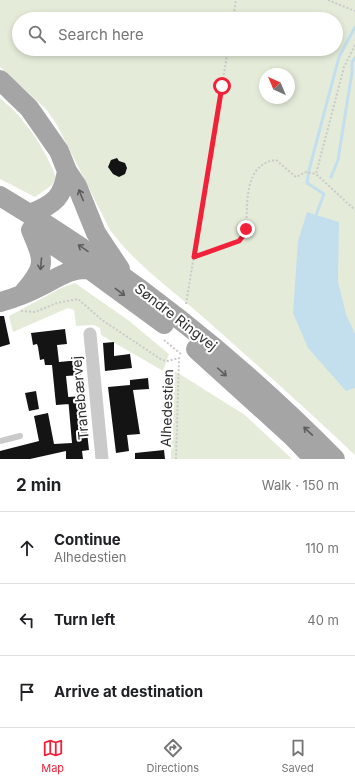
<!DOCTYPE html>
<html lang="en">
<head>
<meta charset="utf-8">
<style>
	body { margin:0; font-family:Inter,sans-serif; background:#f2f2f2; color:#202124 }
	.compass { position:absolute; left:259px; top:68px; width:36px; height:36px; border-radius:50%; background:#fff; box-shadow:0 2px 6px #0003; rotate:316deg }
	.stop { position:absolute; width:12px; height:12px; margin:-9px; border:3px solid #f12139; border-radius:50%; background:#fff }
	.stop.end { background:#f12139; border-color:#fff; box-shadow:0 1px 4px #0008 }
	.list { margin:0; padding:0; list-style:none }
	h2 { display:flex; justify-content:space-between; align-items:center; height:52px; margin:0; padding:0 16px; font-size:17px }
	h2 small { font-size:13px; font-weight:400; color:#757577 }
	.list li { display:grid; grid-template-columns:26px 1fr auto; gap:12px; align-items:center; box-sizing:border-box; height:72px; padding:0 16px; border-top:1px solid #e0e0e0 }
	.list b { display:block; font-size:15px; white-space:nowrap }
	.list p { margin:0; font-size:13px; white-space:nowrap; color:#757577 }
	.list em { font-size:13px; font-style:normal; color:#757577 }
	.icon { flex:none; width:22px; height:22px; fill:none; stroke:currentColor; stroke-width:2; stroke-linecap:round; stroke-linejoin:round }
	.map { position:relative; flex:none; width:355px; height:459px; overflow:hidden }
	.search { position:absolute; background:#fff; box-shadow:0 2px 6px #0003; left:12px; right:12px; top:12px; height:44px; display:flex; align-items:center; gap:10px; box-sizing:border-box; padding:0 14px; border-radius:22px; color:#757577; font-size:15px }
	.sheet { height:268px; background:#fff }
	nav { display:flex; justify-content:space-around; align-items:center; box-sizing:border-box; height:56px; border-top:1px solid #e0e0e0; background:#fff; font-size:11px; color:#757577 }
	nav a { display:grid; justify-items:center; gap:2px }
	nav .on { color:#f12139 }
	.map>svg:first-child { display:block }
	.green { fill:#e4ecd9; fill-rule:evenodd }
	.water { fill:#c3dfed }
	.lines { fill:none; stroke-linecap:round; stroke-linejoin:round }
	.stream { stroke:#c3dfed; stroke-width:3 }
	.building { fill:#141414 }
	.path { stroke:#cacaca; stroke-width:2; stroke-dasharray:2 2; stroke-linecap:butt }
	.lane { stroke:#cacaca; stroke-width:6 }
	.street { stroke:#cacaca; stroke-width:13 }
	.primary { stroke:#a5a5a5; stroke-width:20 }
	.oneway { stroke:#5d5d5d }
	.route { stroke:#f12139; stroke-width:5 }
	.labels { text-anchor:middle; stroke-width:4; stroke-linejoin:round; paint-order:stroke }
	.street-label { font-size:14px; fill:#2d2d2d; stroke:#fff }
</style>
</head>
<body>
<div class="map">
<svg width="355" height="459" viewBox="0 0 355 459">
	<rect width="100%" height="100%" fill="#fff"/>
	<path class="green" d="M0 0H355V455C305 408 254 362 203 317 171 289 135 264 110 230L57 125 46 109 0 67ZM19 19H336V49H19ZM265 74H289V98H265Z
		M0 98C25 118 44 147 56 177L52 185 35 197 0 179Z
		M75 283 128 320 169 354 163 371 101 335 100 328 94 325 76 326 74 310 68 308 13 332 9 316 61 288Z
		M170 368 245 415 292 459H171Z"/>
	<path class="water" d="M307 212 339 222 338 282 346 314 355 334V388L346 391 308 348 293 313 298 241Z"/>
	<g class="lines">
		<path class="stream" d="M331 177 338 160 352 72V62L355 58
			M316 215 324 194 307 183 309 170 339 57 355 27"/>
	</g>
	<path class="building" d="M117 158 119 161 125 163 127 168 125 174 119 177 113 174 108 167 111 160Z
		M0 316H4L10 344 0 347Z
		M65 329 67 344 57 345 59 362 80 360 81 375 66 376 69 404 56 405 52 365H45L44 359 40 360 38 347 37 344 33 345 31 333Z
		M114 342V356L130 354 132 368 105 371 103 343Z
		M148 378 149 389 133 390 140 434 127 435 129 451 116 453 108 387 130 385V380Z
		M36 391 39 409 29 411 25 393Z
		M83 396 89 450 82 451 83 459H66V451L30 459H0V451L39 441 34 416 48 413 54 444 72 443 68 397Z
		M164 450 165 459H135V453Z"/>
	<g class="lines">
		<path class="path" d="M328 0 355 11
			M233 19 236 0
			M355 45 344 67 316 174 355 210
			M195 257 239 241 243 236 246 229C248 204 243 164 276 160L296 177 306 172 316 174
			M186 304 228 49
			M21 311 35 312 57 303 78 299 102 320 162 360 168 361 179 358 176 459
			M164 340 182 355"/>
		<path class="lane" d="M0 441 20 436"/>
		<path class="street" d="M90 334 102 459"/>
		<path class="primary" d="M0 80 29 108 59 151 67 171 77 186 96 233 120 269
			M0 196C123 269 235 357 335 459
			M30 214C55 204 63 197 67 171
			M37 234 89 269 164 324
			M24 292C47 265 44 261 31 230
			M0 302C15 298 30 292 43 285 59 277 70 268 89 269
			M196 349 293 437 314 459"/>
	</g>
	<defs><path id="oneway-shaft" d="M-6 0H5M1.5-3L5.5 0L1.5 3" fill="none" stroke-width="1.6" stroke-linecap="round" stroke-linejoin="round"/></defs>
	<g class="oneway">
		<use href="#oneway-shaft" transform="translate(81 195) rotate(-112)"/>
		<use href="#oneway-shaft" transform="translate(83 248) rotate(-146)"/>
		<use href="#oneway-shaft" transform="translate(41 264) rotate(95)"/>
		<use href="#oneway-shaft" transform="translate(120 292) rotate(37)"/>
		<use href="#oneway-shaft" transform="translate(222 372) rotate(42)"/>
		<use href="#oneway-shaft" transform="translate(308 431) rotate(-137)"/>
	</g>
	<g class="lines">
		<path class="route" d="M222 86 194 257 239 241 243 236 246 229"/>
	</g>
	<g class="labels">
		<g class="street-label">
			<text transform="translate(176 317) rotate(38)" y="5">Søndre Ringvej</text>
			<text transform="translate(80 398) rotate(-95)" y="5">Tranebærvej</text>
			<text transform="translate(167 408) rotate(-88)" y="5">Alhedestien</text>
		</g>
	</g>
</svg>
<svg class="compass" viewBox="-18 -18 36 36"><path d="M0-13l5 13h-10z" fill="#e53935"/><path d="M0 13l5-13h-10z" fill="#757577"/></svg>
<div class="stop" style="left:222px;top:86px"></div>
<div class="stop end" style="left:246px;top:229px"></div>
<div class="search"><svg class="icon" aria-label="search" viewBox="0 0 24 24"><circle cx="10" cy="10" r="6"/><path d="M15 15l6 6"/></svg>Search here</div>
</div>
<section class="sheet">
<h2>2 min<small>Walk · 150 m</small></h2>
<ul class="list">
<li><svg class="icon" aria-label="ahead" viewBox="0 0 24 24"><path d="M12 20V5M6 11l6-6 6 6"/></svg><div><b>Continue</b><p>Alhedestien</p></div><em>110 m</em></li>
<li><svg class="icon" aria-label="left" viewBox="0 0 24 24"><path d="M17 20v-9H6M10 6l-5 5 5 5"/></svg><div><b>Turn left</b></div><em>40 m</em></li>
<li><svg class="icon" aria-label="arrive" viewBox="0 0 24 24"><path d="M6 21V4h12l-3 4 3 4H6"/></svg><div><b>Arrive at destination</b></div></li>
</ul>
</section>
<nav>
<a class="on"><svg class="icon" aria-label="map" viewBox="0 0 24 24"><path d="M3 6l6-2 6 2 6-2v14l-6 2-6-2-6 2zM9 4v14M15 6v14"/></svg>Map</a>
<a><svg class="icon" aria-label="directions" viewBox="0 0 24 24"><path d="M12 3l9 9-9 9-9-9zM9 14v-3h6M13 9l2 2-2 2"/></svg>Directions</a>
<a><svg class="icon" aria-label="saved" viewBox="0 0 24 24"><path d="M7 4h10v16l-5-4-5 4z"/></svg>Saved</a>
</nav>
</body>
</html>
